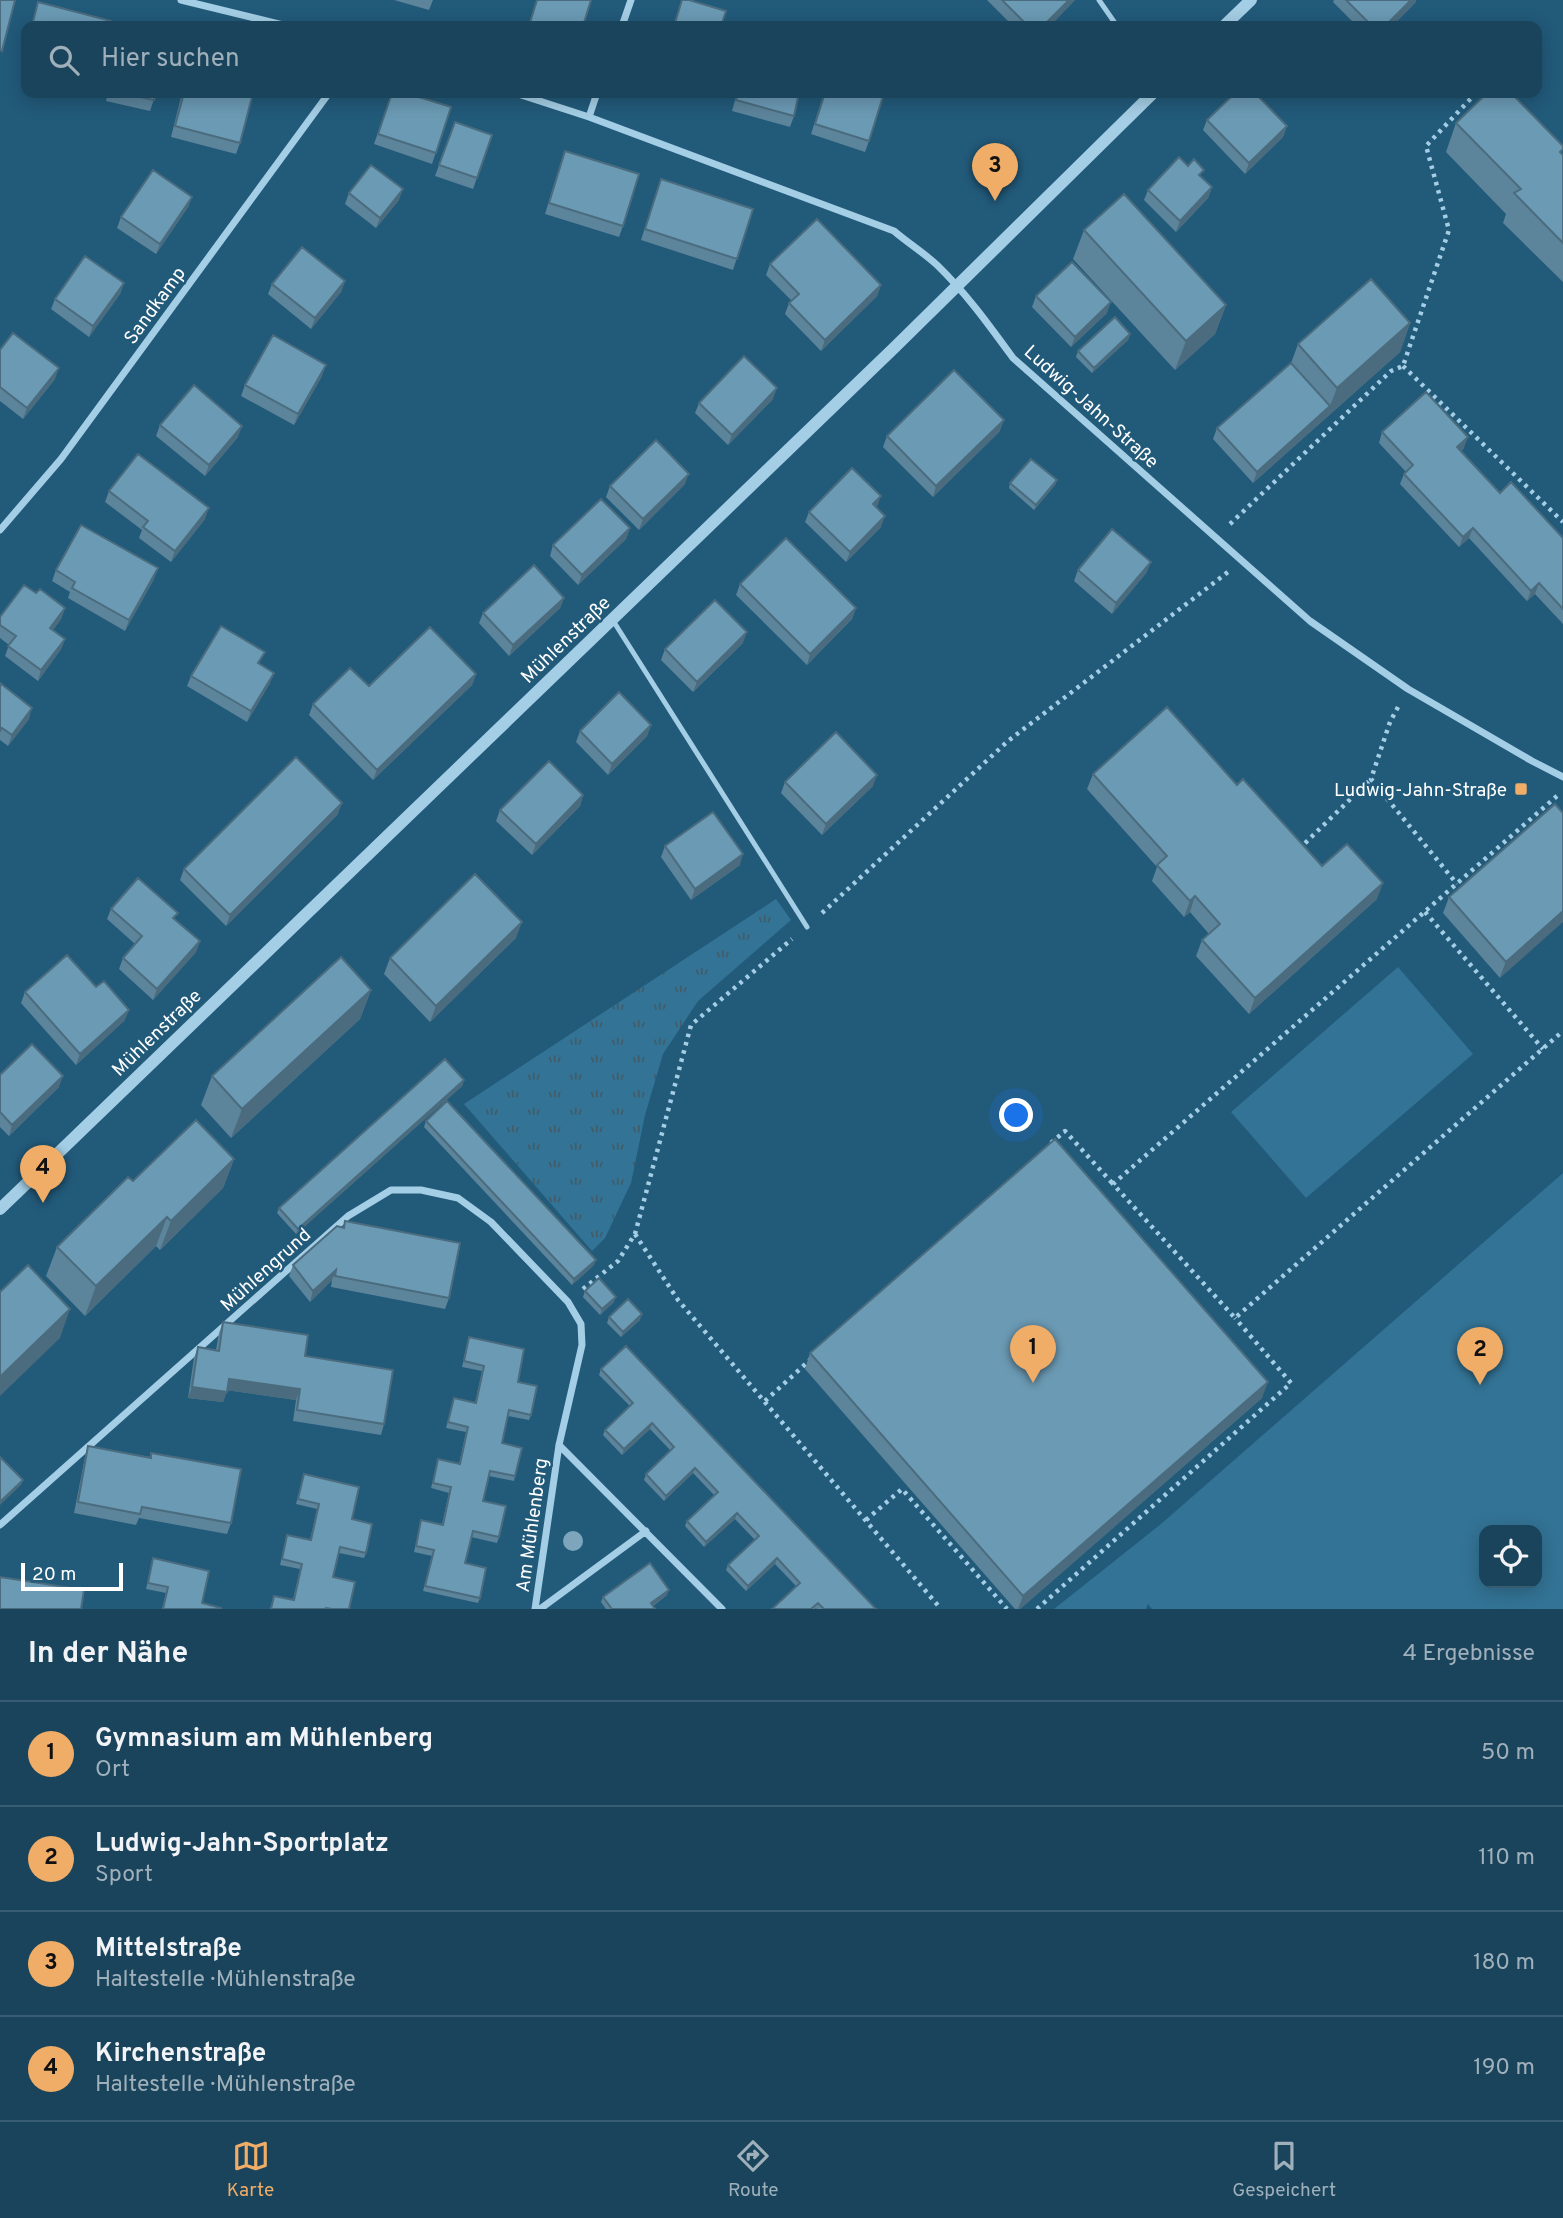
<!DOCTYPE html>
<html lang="de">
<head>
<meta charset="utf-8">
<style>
	body { margin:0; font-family:Overpass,sans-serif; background:#234b62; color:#f1f3f6 }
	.controls { position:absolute; right:21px; bottom:21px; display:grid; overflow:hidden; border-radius:14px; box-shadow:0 4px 18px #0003 }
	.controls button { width:63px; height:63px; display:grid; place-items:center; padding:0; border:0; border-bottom:2px solid #385c72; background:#1a445c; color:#f1f3f6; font:35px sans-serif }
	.scale { position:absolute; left:21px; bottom:18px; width:102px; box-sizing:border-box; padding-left:7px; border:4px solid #fff; border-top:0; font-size:19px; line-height:24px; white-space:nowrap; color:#fff; -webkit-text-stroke:5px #225a7a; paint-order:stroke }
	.you { position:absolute; left:1017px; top:1116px; width:24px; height:24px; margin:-18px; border:5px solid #fff; border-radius:50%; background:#1a73e8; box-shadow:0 0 0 10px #1a73e833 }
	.badge { display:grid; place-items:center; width:46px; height:46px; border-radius:50%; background:#f0ad67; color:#111; font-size:23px; font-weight:700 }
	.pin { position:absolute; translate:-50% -58px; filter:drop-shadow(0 2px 4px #0008) }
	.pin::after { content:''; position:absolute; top:37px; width:24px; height:21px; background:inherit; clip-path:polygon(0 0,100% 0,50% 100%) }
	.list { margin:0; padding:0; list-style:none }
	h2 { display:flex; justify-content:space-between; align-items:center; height:91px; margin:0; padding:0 28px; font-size:30px }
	h2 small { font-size:23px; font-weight:400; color:#9fb0bb }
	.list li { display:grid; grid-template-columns:46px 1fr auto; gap:21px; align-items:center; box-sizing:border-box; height:105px; padding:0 28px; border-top:2px solid #385c72 }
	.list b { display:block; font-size:26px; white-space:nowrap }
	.list p { margin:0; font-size:23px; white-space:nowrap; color:#9fb0bb }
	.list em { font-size:23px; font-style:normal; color:#9fb0bb }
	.icon { flex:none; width:38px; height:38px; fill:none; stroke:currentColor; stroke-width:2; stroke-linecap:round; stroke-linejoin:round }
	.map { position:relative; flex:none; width:1563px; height:1609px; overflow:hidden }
	.search { position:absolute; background:#1a445c; box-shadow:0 4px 18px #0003; left:21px; right:21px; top:21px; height:77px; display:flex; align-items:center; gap:18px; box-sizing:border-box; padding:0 24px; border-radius:14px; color:#9fb0bb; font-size:26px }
	.sheet { height:511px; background:#1a445c }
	nav { display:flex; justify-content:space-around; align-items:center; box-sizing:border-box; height:98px; border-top:2px solid #385c72; background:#1a445c; font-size:19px; color:#9fb0bb }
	nav a { display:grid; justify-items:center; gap:4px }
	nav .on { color:#f0ad67 }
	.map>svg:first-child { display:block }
	.grass { fill:#337395; fill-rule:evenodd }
	.park { fill:url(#park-tufts) }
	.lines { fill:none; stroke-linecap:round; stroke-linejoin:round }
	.path { stroke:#a4cee5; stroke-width:4.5; stroke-dasharray:3.5 5; stroke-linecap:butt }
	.service { stroke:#a4cee5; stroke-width:5 }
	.minor { stroke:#a4cee5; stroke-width:7 }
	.tertiary { stroke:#a4cee5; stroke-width:12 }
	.tree { fill:#7da6bd }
	.wall { fill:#5c849b }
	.shaded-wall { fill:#4b6c7e }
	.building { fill:#6b9ab4; stroke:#4b6c7e; stroke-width:2 }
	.poi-dot { fill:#f0ad67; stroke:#225a7a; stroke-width:2.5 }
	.labels { text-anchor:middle; stroke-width:5; stroke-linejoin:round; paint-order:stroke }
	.street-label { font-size:19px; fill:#fff; stroke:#225a7a }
	.poi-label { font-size:19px; fill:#fff; stroke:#225a7a; text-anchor:end }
</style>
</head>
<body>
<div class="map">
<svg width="1563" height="1609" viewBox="0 0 1563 1609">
	<defs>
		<pattern id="park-tufts" width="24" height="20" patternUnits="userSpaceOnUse" patternTransform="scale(1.75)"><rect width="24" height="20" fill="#337395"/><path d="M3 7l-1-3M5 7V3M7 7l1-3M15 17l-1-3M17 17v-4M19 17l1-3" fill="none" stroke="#425c69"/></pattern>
	</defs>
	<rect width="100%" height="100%" fill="#225a7a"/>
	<path class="grass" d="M1398 967 1473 1054 1306 1198 1231 1112Z
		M1563 1173V1609H1152L1148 1604 1146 1609H1054L1161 1524ZM1537 1530V1583H1484V1530Z"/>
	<path class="park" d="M776 899 791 920 698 1001 663 1054 645 1115 631 1183 605 1238 592 1251 464 1104Z"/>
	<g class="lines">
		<path class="path" d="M1403 366 1563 522
			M1230 524 1391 371 1403 366 1449 230 1426 146 1476 93
			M1398 707 1390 722 1371 779 1457 884
			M1557 796 1113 1184 1235 1318 1563 1031
			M1299 849 1371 779
			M1425 912 1543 1049
			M822 913 1008 741 1228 572
			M1051 1143 1065 1131 1113 1184
			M635 1234 678 1300 941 1609
			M583 1289 618 1261 635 1234 691 1025 792 939
			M765 1401 811 1359
			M866 1520 902 1489 1007 1609
			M1037 1609 1291 1383 1235 1318"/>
		<path class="service" d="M1099 0 1117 26
			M612 619 807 927"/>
		<path class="minor" d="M181 0 287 26
			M622 26 631 0
			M515 93 589 117 894 231C908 243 924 253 937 265 966 293 989 325 1013 358L1310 621 1408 689 1532 761 1563 777
			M589 117 597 93
			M0 530 61 459 329 93
			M559 1445 722 1609
			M0 1525 348 1216 391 1190H421L458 1198 491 1222 568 1302 581 1324 582 1345 559 1445 535 1609
			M540 1609 646 1531"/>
		<path class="tertiary" d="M1224 26 1251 0
			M0 1209 895 347 1153 93"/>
	</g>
	<circle class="tree" cx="573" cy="1541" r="10"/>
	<path class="wall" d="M394 0H433L429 10Z
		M987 0H1075L1050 26H1013Z
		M1334 0H1416L1415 3 1392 26H1357L1333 2Z
		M26 44V68L21 66Z
		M108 93H156L150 111 106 101Z
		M182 93H253L240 143 236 154 171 137Z
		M392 93 451 107 432 164 374 144Z
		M737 93H799L794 116 790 127 732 111Z
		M824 93 869 141 865 152 811 134Z
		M1207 120 1287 126 1283 137 1245 174 1203 130Z
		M455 122 492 135 473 189 435 176Z
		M1456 123 1563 155V282L1503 223 1506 214 1446 152Z
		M561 162 623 226 619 237 545 214Z
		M1188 166 1212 187 1208 198 1176 232 1144 200 1148 190Z
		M657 190 753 209 733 270 641 240Z
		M349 193 399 200 376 228 345 204Z
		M192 197 188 207 156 254 117 228 121 217Z
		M1084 230 1226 305 1215 334 1175 370 1073 259Z
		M770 264 881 285 877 296 821 351 785 314 789 303 792 301 766 275Z
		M345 281 341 292 311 329 268 294 272 284Z
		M124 283 120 294 89 337 51 309 55 299Z
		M1036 296 1107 313 1071 347 1032 307Z
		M1410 323 1400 352 1253 483 1213 439 1217 428 1291 363 1298 344Z
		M1130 334 1128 340 1092 373 1076 357 1078 351Z
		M0 350 55 379 23 419 0 401Z
		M322 376 294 425 241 396 245 385Z
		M773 399 728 445 695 413 699 403Z
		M160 425 238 437 205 476 156 436Z
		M1000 431 933 497 883 447 887 436Z
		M1382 432 1464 448 1461 451 1500 493 1563 538V624L1535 594 1527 601 1469 538 1459 547 1400 484 1404 474 1406 472 1379 443Z
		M1057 480 1055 485 1034 510 1009 488 1010 483Z
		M685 484 639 530 606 497 610 486Z
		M109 491 205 519 171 562 139 538 142 530 105 502Z
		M809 512 881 527 846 562 805 522Z
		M630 528 626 539 578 585 550 556 553 545Z
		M56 570 154 579 125 631 68 598 70 592 52 581Z
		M1078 570 1147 572 1112 614 1074 581Z
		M740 584 856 608 852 619 807 665 736 595Z
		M36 593 65 608 61 619 53 630 65 639 61 649 38 681 5 656 9 645 0 638V617Z
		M564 598 560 608 509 656 479 623 483 613Z
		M743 643 693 692 661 660 665 649Z
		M260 664 270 683 247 722 187 686 191 676Z
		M476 674 472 685 373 780 309 715 313 704 369 686Z
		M0 683 29 719 8 746 0 740Z
		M651 725 647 736 608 775 576 742 580 731Z
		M1093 774 1237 785 1322 866 1377 899 1249 1014 1196 956 1202 940 1209 934 1190 912 1184 917 1152 881 1157 867 1087 789Z
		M785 782 873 786 822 835 781 793Z
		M583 795 580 806 532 855 496 821 500 810Z
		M1563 813 1500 978 1443 913 1449 897Z
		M338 814 226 926 180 880 184 869Z
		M665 846 740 865 691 900 661 857Z
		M111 909 176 920 200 941 196 952 153 1000 119 969 123 958 135 944 107 919Z
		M516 938 430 1022 384 974 390 958Z
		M96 987 125 1020 76 1065 21 1003 25 992Z
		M371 990 360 1019 231 1138 201 1105 212 1076Z
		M0 1075 59 1087 9 1136 0 1127Z
		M464 1080 462 1086 296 1234 277 1213 279 1208Z
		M426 1121 594 1265 572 1285 424 1127Z
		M234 1159 223 1188 160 1250 156 1246 85 1316 46 1276 57 1247 133 1181Z
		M345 1221 449 1298 445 1309 331 1287 332 1280 310 1302 289 1276 293 1265 343 1228Z
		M585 1291 614 1302 600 1315 583 1297Z
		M609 1317 640 1320 621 1337 607 1323Z
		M223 1322 305 1356 384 1424 381 1435 293 1421 296 1400 227 1390 223 1402 188 1398 194 1358 198 1347 216 1350 219 1333Z
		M469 1337 518 1382 531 1415 529 1420 508 1416 502 1443 515 1476 514 1481 489 1476 483 1501 499 1537 497 1543 471 1537 465 1563 480 1598 478 1603 423 1591 432 1556 414 1552 421 1520 442 1524 449 1493 431 1488 438 1459 459 1464 466 1432 446 1428 454 1398 475 1403 482 1371 462 1367Z
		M810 1353 1262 1398 1020 1609H1015L805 1369Z
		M601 1369 876 1609H817L816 1608 815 1609H772L796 1586 775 1564 746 1591 726 1570 728 1565 755 1540 735 1519 704 1547 685 1526 687 1521 714 1495 693 1473 664 1501 644 1480 646 1474 671 1451 650 1429 622 1455 603 1435 605 1430 630 1406 599 1375Z
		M88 1446 150 1457 151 1453 231 1523 227 1534 139 1518 136 1525 74 1513 85 1457Z
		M304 1474 352 1519 366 1553 364 1558 339 1553 333 1577 349 1609H270L274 1596 293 1600 300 1569 280 1565 287 1535 310 1540 317 1509 296 1504Z
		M153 1558 202 1603 221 1609H162L166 1593 146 1589Z
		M667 1595 653 1606 655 1609H606L601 1602 603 1597Z"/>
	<path class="shaded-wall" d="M1069 0H1075L1050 26H1043Z
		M1411 0H1416L1415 3 1392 26H1385Z
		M1287 126 1283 137 1245 174 1249 163Z
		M1212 187 1208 198 1176 232 1180 221Z
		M403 189 399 200 376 228 380 218Z
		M192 197 188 207 156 254 160 244Z
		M345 281 341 292 311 329 315 318Z
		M124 283 120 294 89 337 93 326Z
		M881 285 877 296 821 351 825 340Z
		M1111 302 1107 313 1071 347 1075 337Z
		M1226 305 1215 334 1175 370 1186 341Z
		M1410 323 1400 352 1253 483 1257 472 1330 406 1337 388Z
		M1130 334 1128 340 1092 373 1094 368Z
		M326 365 322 376 294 425 298 414Z
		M59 368 55 379 23 419 27 408Z
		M777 388 773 399 728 445 732 435Z
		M1004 420 1000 431 933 497 936 486Z
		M242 426 238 437 205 476 209 465Z
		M1468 437 1464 448 1454 458 1457 447Z
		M689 474 685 484 639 530 643 519Z
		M1057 480 1055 485 1034 510 1036 505Z
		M881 496 877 507 869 515 873 504Z
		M209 508 205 519 171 562 175 551Z
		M885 516 881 527 846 562 850 552Z
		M630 528 626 539 578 585 582 575Z
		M1473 528 1469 538 1459 547 1463 537Z
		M1151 562 1147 572 1112 614 1116 603Z
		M158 568 154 579 125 631 129 620Z
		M1539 583 1535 594 1527 601 1531 591Z
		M564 598 560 608 509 656 513 645Z
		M65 608 61 619 46 639 50 628Z
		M856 608 852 619 807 665 810 654Z
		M747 632 743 643 693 692 697 682Z
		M65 639 61 649 38 681 41 670Z
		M274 673 270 683 247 722 251 711Z
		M476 674 472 685 373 780 377 770Z
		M32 708 29 719 8 746 12 735Z
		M651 725 647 736 608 775 612 764Z
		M877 775 873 786 822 835 826 824Z
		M583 795 580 806 532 855 536 844Z
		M342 803 338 814 226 926 230 915Z
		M743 854 740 865 691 900 695 889Z
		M1383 883 1377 899 1249 1014 1255 998Z
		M1195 896 1190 912 1184 917 1190 901Z
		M1563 911V922L1500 978 1506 962Z
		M522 922 516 938 430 1022 436 1006Z
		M200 941 196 952 153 1000 157 989Z
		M371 990 360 1019 231 1138 242 1109Z
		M129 1010 125 1020 76 1065 80 1054Z
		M63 1076 59 1087 9 1136 12 1125Z
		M464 1080 462 1086 296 1234 298 1229Z
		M234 1159 223 1188 160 1250 171 1221Z
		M167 1217 156 1246 85 1316 96 1286Z
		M596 1260 594 1265 572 1285 574 1279Z
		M336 1270 332 1280 310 1302 313 1291Z
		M616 1297 614 1302 600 1315 602 1309Z
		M70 1309 60 1338 0 1396V1377Z
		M642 1314 640 1320 621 1337 623 1332Z
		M229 1379 300 1389 296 1400 225 1390Z
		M1268 1382 1262 1398 1020 1609H1018L1023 1596Z
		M192 1387 227 1392 223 1402 188 1398Z
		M652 1423 650 1429 622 1455 624 1449Z
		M695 1468 693 1473 664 1501 666 1496Z
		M23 1480 21 1485 0 1505V1502Z
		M737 1513 735 1519 704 1547 706 1542Z
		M777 1558 775 1564 746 1591 748 1586Z
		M669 1590 667 1595 649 1608 651 1603Z"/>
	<path class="building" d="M0 0H15L2 51 0 50Z
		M537 0H591L583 26H529Z
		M682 0H689L726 11 721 26H674Z
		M1002 0H1069L1043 26H1028Z
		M1346 0H1411L1385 26H1372Z
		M38 2 111 21 110 26H32Z
		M121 93H156L154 100Z
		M184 93H253L240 143 175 126Z
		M392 93H406L451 107 436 153 378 134Z
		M738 93H799L794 116 736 100Z
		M825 93H884L869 141 815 124Z
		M1235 93H1255L1287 126 1249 163 1207 120Z
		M1487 93H1511L1563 146V149L1560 152 1563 155V243L1514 193 1521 189 1456 123Z
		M455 122 492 135 477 178 439 165Z
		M565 151 639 174 623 226 549 203Z
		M1179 157 1188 166 1194 159 1204 170 1199 175 1212 187 1180 221 1148 190Z
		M371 165 403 189 380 218 349 193Z
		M153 170 192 197 160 244 121 217Z
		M661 179 753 209 737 259 645 229Z
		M1124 194 1226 305 1186 341 1084 230Z
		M817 219 881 285 825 340 789 303 799 294 770 264Z
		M302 247 345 281 315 318 272 284Z
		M85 256 124 283 93 326 55 299Z
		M1072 262 1111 302 1075 337 1036 296Z
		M1371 279 1410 323 1337 388 1298 344Z
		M1115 317 1130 334 1094 368 1078 351Z
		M13 333 59 368 27 408 0 387V350Z
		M273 335 326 365 298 414 245 385Z
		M744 356 777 388 732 435 699 403Z
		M1291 363 1330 406 1257 472 1217 428Z
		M954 370 1004 420 936 486 887 436Z
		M194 385 242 426 209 465 160 425Z
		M1426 392 1468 437 1457 447 1500 493 1511 482 1563 538V609L1539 583 1531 591 1473 528 1463 537 1404 474 1413 465 1382 432Z
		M656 440 689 474 643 519 610 486Z
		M138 454 209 508 175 551 143 527 148 521 109 491Z
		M1031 459 1057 480 1036 505 1010 483Z
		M852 468 881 496 873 504 885 516 850 552 809 512Z
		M601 499 630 528 582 575 553 545Z
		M81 525 158 568 129 620 72 588 75 582 56 570Z
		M1112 529 1151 562 1116 603 1078 570Z
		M786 538 856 608 810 654 740 584Z
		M534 565 564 598 513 645 483 613Z
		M24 585 36 593 40 589 65 608 50 628 65 639 41 670 8 646 16 636 0 625V617Z
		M715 600 747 632 697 682 665 649Z
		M221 626 265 652 258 663 274 673 251 711 191 676Z
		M430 627 476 674 377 770 313 704 350 668 369 686Z
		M0 683 32 708 12 735 2 728 0 731Z
		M619 692 651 725 612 764 580 731Z
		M1167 707 1237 785 1243 779 1322 866 1347 844 1383 883 1255 998 1202 940 1220 924 1195 896 1190 901 1157 865 1167 856 1093 774Z
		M836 732 877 775 826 824 785 782Z
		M296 757 342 803 230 915 184 869Z
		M549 761 583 795 536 844 500 810Z
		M1555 804 1563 813V911L1506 962 1449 897Z
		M713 812 743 854 695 889 665 846Z
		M475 874 522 922 436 1006 390 958Z
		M138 878 178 913 173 918 200 941 157 989 123 958 142 936 111 909Z
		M67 955 96 987 104 981 129 1010 80 1054 25 992Z
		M341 957 371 990 242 1109 212 1076Z
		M32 1044 63 1076 12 1125 0 1112V1075Z
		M445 1059 464 1080 298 1229 279 1208Z
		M447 1101 596 1260 574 1279 426 1121Z
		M196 1120 234 1159 171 1221 167 1217 96 1286 57 1247 128 1177 133 1181Z
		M1055 1139 1268 1382 1023 1596 810 1353Z
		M345 1221 460 1243 449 1298 335 1276 336 1270 313 1291 293 1265 337 1226 344 1228Z
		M28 1265 70 1309 0 1377V1292Z
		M599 1278 616 1297 602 1309 585 1291Z
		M628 1299 642 1314 623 1332 609 1317Z
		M223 1322 308 1335 305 1356 393 1370 384 1424 297 1410 300 1389 229 1379 227 1392 192 1387 198 1347 219 1351Z
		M469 1337 524 1349 518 1382 537 1386 531 1415 509 1410 502 1443 522 1448 515 1476 490 1471 483 1501 506 1506 499 1537 473 1531 465 1563 486 1568 480 1598 425 1586 434 1550 416 1546 421 1520 443 1525 451 1487 433 1483 438 1459 460 1464 468 1427 448 1422 454 1398 476 1403 484 1366 464 1361Z
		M626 1346 876 1609H824L818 1603 811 1609H772L800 1583 777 1558 748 1586 728 1565 759 1536 737 1513 706 1542 687 1521 718 1492 695 1468 666 1496 646 1474 674 1447 652 1423 624 1449 605 1430 633 1403 601 1369Z
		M88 1446 151 1458V1453L241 1469 231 1523 142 1507 140 1514 78 1502Z
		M0 1457 23 1480 0 1502Z
		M304 1474 359 1487 352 1519 372 1524 366 1553 340 1547 333 1577 355 1582 349 1609H332L326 1608 325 1609H271L274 1596 294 1600 302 1564 282 1559 287 1535 311 1540 319 1504 298 1499Z
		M153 1558 209 1571 202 1603 221 1608V1609H163L168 1587 148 1583Z
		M650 1563 669 1590 651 1603 655 1609H612L603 1597Z
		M0 1577 84 1590 81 1609H0Z"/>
	<rect class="poi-dot" x="1514" y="782" width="14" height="14" rx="3.5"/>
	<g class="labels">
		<g class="street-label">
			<text transform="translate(154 305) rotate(-54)" y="7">Sandkamp</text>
			<text transform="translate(1092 406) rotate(42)" y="7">Ludwig-Jahn-Straße</text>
			<text transform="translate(565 639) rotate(-44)" y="7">Mühlenstraße</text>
			<text transform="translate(156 1032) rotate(-44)" y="7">Mühlenstraße</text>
			<text transform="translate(265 1269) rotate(-42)" y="7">Mühlengrund</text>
			<text transform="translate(531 1525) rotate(-82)" y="7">Am Mühlenberg</text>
		</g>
		<g class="poi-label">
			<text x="1507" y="796">Ludwig-Jahn-Straße</text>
		</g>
	</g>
</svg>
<div class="controls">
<button><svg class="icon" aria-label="locate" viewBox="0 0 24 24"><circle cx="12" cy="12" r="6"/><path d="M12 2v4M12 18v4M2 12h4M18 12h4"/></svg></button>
</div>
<div class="scale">20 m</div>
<div class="you"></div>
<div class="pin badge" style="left:1033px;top:1383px">1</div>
<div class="pin badge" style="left:1480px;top:1385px">2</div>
<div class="pin badge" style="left:995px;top:201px">3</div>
<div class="pin badge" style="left:43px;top:1203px">4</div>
<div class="search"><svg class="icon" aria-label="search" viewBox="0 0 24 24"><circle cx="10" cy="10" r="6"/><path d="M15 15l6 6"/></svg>Hier suchen</div>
</div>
<section class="sheet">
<h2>In der Nähe<small>4 Ergebnisse</small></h2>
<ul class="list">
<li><span class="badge">1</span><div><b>Gymnasium am Mühlenberg</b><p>Ort</p></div><em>50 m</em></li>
<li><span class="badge">2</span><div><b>Ludwig-Jahn-Sportplatz</b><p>Sport</p></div><em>110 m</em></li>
<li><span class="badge">3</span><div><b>Mittelstraße</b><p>Haltestelle · Mühlenstraße</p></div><em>180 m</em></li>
<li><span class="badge">4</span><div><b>Kirchenstraße</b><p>Haltestelle · Mühlenstraße</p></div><em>190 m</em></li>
</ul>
</section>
<nav>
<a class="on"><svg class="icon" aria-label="map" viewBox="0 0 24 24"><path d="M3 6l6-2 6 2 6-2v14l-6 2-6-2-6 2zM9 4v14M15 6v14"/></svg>Karte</a>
<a><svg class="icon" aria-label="directions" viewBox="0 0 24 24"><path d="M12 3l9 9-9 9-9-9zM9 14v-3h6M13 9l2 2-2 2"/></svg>Route</a>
<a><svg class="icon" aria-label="saved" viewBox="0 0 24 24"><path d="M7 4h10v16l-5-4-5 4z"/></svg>Gespeichert</a>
</nav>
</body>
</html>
